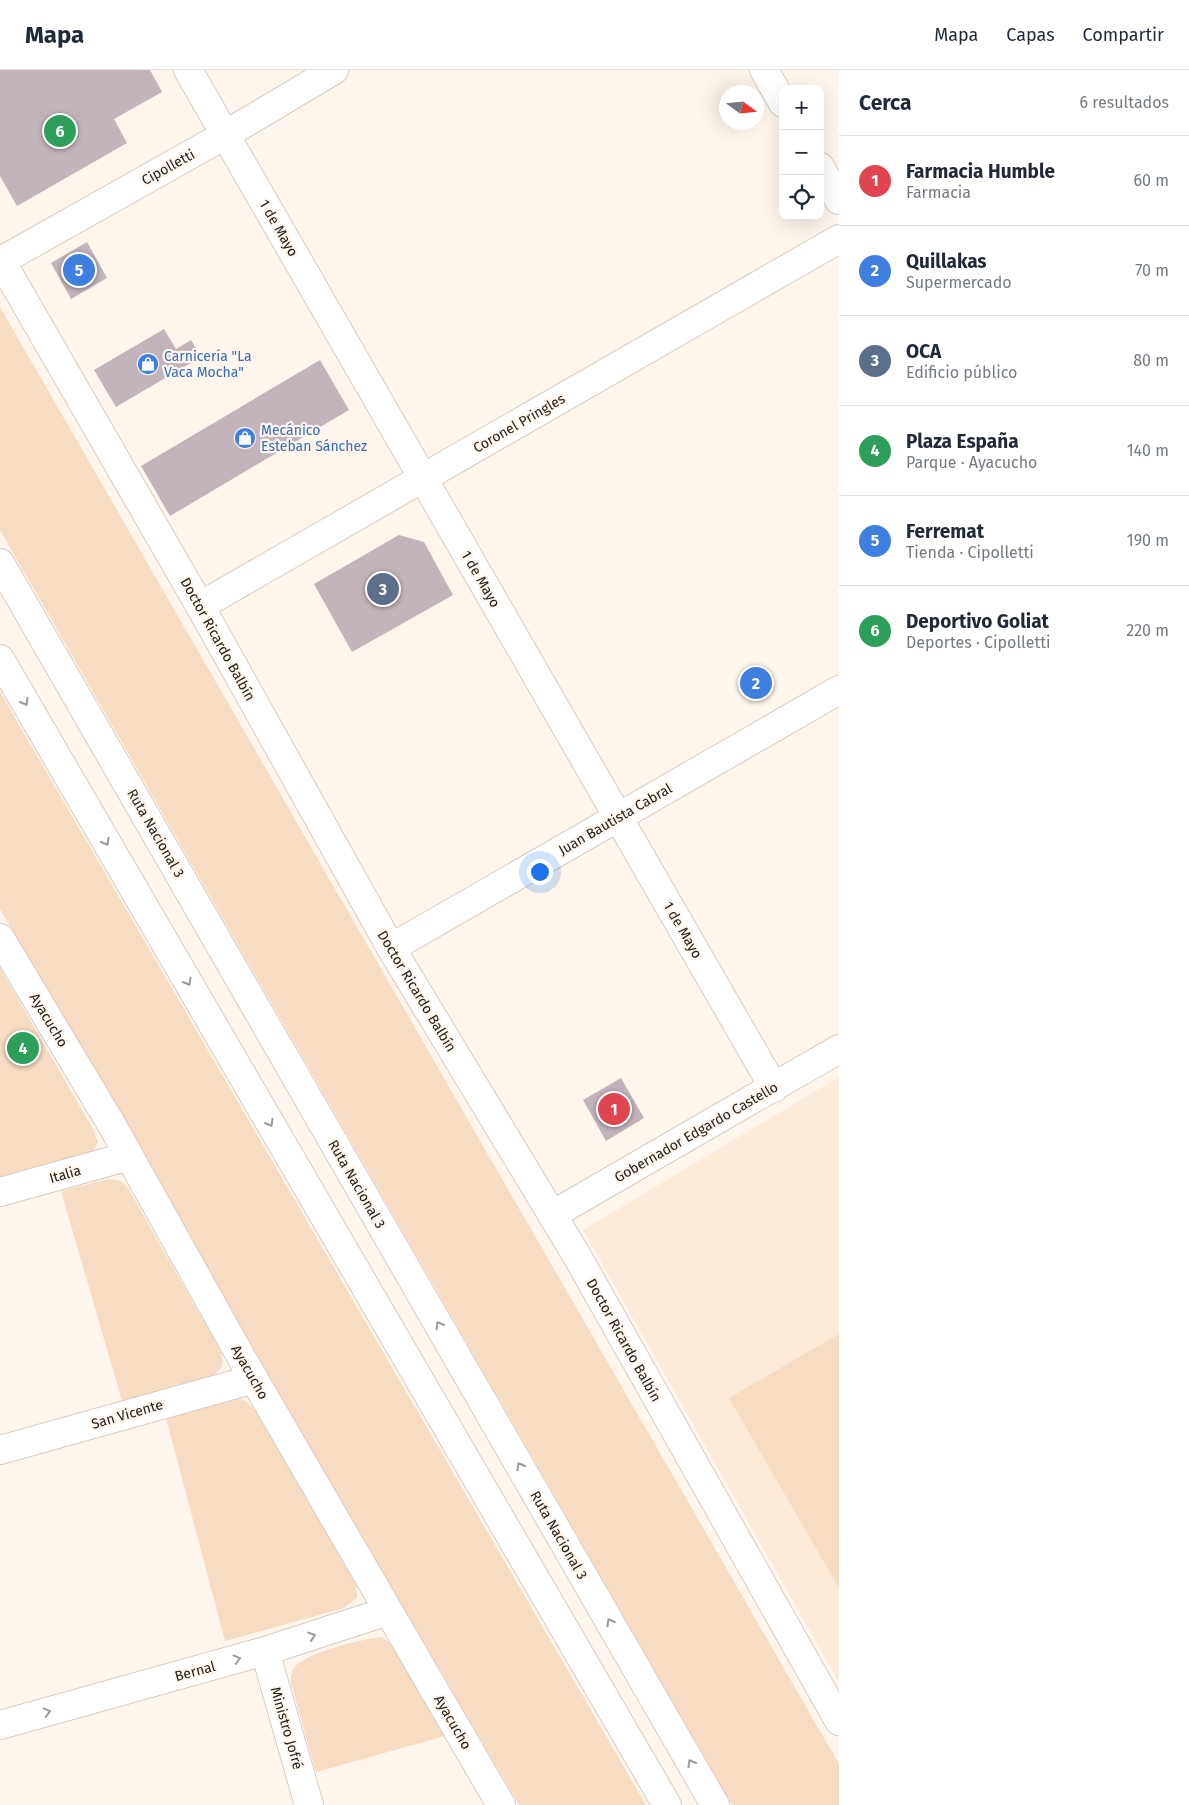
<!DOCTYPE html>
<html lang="es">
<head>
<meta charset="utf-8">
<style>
	body { margin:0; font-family:"Fira Sans",sans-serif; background:#f6f6f7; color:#1f2937 }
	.controls { position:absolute; right:15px; top:15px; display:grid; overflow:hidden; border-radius:10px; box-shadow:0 5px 20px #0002 }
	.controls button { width:45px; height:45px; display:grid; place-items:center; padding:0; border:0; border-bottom:1px solid #e0e1e3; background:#fff; color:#1f2937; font:25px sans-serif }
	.compass { position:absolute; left:719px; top:15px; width:45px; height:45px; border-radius:50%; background:#fff; box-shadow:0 5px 20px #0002; rotate:105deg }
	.you { position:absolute; left:539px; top:801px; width:18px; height:18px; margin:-12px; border:4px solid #fff; border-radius:50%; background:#1a73e8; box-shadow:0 0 0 8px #1a73e833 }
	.badge { display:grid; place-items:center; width:32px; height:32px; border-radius:50%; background:#111827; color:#fff; font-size:16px; font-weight:700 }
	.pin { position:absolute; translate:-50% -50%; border:2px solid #fff; box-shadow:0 1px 5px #0006 }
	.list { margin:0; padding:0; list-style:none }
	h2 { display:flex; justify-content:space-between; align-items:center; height:65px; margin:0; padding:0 20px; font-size:21px }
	h2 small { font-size:16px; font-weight:400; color:#747a83 }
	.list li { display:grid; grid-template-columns:32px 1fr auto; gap:15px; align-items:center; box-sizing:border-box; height:90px; padding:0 20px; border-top:1px solid #e0e1e3 }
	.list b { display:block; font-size:19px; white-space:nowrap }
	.list p { margin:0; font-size:16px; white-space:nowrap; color:#747a83 }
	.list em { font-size:16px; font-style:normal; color:#747a83 }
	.icon { flex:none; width:28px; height:28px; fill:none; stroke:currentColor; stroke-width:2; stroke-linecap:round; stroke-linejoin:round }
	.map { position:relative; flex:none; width:839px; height:1735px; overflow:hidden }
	header { display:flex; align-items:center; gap:30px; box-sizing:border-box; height:70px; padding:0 25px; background:#fff; border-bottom:1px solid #e0e1e3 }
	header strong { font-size:24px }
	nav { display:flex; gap:28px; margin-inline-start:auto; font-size:18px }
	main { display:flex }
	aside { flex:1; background:#fff }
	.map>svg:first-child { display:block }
	.built { fill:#fdebda }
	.green { fill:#f5dcc3 }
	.building { fill:#c3b4bc }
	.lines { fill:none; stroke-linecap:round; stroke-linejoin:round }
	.street-casing { stroke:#d8ccc1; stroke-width:30 }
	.secondary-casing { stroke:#d8ccc1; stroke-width:30 }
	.highway-casing { stroke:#d8ccc1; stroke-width:30 }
	.street { stroke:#fff; stroke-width:28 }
	.secondary { stroke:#fff; stroke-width:28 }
	.highway { stroke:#fff; stroke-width:28 }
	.oneway { stroke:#9d9b99 }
	.labels { text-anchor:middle; stroke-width:4.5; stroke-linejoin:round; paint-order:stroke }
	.street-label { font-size:14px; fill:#25211d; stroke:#fef5ec }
	.shop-label { font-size:14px; fill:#366cbe; stroke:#fef5ec; text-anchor:start }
</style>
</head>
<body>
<header>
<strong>Mapa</strong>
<nav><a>Mapa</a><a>Capas</a><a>Compartir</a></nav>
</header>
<main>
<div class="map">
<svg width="839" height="1735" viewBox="0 0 839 1735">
	<rect width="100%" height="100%" fill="#fef5ec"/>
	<path class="built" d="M839 1007V1612L583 1160Z"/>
	<path class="green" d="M0 237 839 1694V1735H732L0 460Z
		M0 622 646 1735H519L275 1318 0 839Z
		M0 898 93 1059 98 1072 94 1080 85 1086 0 1110Z
		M109 1109 121 1111 129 1120 220 1280C225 1295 223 1299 210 1308L122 1331 61 1121Z
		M839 1264V1518L729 1328Z
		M233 1328C246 1328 250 1334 258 1344L356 1510 357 1528 344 1538 225 1571 166 1348Z
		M382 1567 394 1576 445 1666 316 1702 291 1613C291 1608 291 1602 294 1598 304 1583 363 1569 382 1567Z"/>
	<path class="building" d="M0 0H150L162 22 114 49 127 73 17 136 0 106Z
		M87 172 107 208 71 229 51 193Z
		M164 259 176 279 191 270 201 287 116 337 94 300Z
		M320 290 349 340 170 446 141 396Z
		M399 465 424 472 453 525 352 582 314 514Z
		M621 1008 644 1048 606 1071 583 1030Z"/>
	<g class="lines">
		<g class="street-casing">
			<path id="street" d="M188 0 774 1018
				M764 0 783 33
				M820 97 839 130
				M1 191 225 65 334 0
				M200 536 839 169
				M0 868 113 1057 240 1285 501 1735
				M391 878 839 620
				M0 1122 129 1086
				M552 1145 839 979
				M0 1380 254 1309
				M265 1581 309 1735
				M0 1655 265 1581 388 1541"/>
		</g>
		<g class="secondary-casing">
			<path id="secondary" d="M0 189 200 536 391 878 577 1186 839 1651"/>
		</g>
		<g class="highway-casing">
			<path id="highway" d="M0 493 715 1735
				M0 589 667 1735"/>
		</g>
		<use href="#street" class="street"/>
		<use href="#secondary" class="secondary"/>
		<use href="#highway" class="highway"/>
	</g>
	<defs><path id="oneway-chevron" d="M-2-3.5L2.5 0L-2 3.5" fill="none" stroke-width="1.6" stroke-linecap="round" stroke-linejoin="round" transform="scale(1.25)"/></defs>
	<g class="oneway">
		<use href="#oneway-chevron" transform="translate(25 632) rotate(60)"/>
		<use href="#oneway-chevron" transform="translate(106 772) rotate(60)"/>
		<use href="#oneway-chevron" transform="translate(188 912) rotate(60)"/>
		<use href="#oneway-chevron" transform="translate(270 1053) rotate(60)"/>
		<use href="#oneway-chevron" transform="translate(439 1255) rotate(-120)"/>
		<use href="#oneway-chevron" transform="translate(520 1396) rotate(-120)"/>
		<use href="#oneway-chevron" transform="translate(610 1552) rotate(-120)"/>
		<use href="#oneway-chevron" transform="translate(312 1566) rotate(-18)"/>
		<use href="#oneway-chevron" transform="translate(237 1589) rotate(-15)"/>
		<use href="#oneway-chevron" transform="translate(47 1642) rotate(-15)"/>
		<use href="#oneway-chevron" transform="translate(691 1693) rotate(-120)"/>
	</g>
	<defs>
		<g id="shop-disc" transform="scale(1.125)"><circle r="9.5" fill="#3f7fe0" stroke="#fef5ec"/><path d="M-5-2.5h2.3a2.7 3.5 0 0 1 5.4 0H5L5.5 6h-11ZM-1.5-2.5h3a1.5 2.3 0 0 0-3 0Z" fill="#fff"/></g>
	</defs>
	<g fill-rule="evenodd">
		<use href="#shop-disc" x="148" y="294"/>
		<use href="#shop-disc" x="245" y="368"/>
	</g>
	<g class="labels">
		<g class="street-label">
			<text transform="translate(168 97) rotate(-29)" y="5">Cipolletti</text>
			<text transform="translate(279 158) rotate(60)" y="5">1 de Mayo</text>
			<text transform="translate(519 353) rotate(-30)" y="5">Coronel Pringles</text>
			<text transform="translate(481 509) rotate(60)" y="5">1 de Mayo</text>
			<text transform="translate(218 569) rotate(61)" y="5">Doctor Ricardo Balbín</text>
			<text transform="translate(615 749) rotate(-30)" y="5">Juan Bautista Cabral</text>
			<text transform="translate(156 763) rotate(60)" y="5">Ruta Nacional 3</text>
			<text transform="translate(683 860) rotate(60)" y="5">1 de Mayo</text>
			<text transform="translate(417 921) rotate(59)" y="5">Doctor Ricardo Balbín</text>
			<text transform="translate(49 950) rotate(59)" y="5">Ayacucho</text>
			<text transform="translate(696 1062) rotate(-30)" y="5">Gobernador Edgardo Castello</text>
			<text transform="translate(65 1104) rotate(-16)" y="5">Italia</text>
			<text transform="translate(357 1114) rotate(60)" y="5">Ruta Nacional 3</text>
			<text transform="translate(624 1270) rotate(61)" y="5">Doctor Ricardo Balbín</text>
			<text transform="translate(250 1302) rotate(60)" y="5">Ayacucho</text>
			<text transform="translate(127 1344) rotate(-16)" y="5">San Vicente</text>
			<text transform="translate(559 1465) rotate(60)" y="5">Ruta Nacional 3</text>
			<text transform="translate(195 1601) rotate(-15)" y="5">Bernal</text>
			<text transform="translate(453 1652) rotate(60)" y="5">Ayacucho</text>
			<text transform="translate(287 1658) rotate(74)" y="5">Ministro Jofré</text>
		</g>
		<g class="shop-label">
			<text x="164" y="291">Carnicería "La<tspan x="164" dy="16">Vaca Mocha"</tspan></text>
			<text x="261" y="365">Mecánico<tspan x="261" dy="16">Esteban Sánchez</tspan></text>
		</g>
	</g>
</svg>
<div class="controls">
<button>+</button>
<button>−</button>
<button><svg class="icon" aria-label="locate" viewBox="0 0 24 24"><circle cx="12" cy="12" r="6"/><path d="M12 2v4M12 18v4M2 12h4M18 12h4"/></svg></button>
</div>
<svg class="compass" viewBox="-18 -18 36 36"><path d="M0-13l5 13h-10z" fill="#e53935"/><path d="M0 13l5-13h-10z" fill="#747a83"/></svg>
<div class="you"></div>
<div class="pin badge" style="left:614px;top:1039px;background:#e0444e">1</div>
<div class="pin badge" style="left:756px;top:613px;background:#3f7fe0">2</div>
<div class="pin badge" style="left:383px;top:519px;background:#5c6f8a">3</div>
<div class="pin badge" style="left:23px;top:978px;background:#2e9e5b">4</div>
<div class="pin badge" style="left:79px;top:200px;background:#3f7fe0">5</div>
<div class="pin badge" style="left:60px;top:61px;background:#2e9e5b">6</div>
</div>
<aside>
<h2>Cerca<small>6 resultados</small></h2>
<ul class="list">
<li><span class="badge" style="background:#e0444e">1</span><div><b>Farmacia Humble</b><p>Farmacia</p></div><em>60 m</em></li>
<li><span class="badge" style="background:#3f7fe0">2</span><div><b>Quillakas</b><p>Supermercado</p></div><em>70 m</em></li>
<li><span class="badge" style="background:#5c6f8a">3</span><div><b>OCA</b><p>Edificio público</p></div><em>80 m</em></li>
<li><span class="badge" style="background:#2e9e5b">4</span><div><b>Plaza España</b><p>Parque · Ayacucho</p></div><em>140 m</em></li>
<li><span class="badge" style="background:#3f7fe0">5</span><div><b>Ferremat</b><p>Tienda · Cipolletti</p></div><em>190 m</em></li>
<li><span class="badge" style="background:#2e9e5b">6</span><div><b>Deportivo Goliat</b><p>Deportes · Cipolletti</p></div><em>220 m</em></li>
</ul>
</aside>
</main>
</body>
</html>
